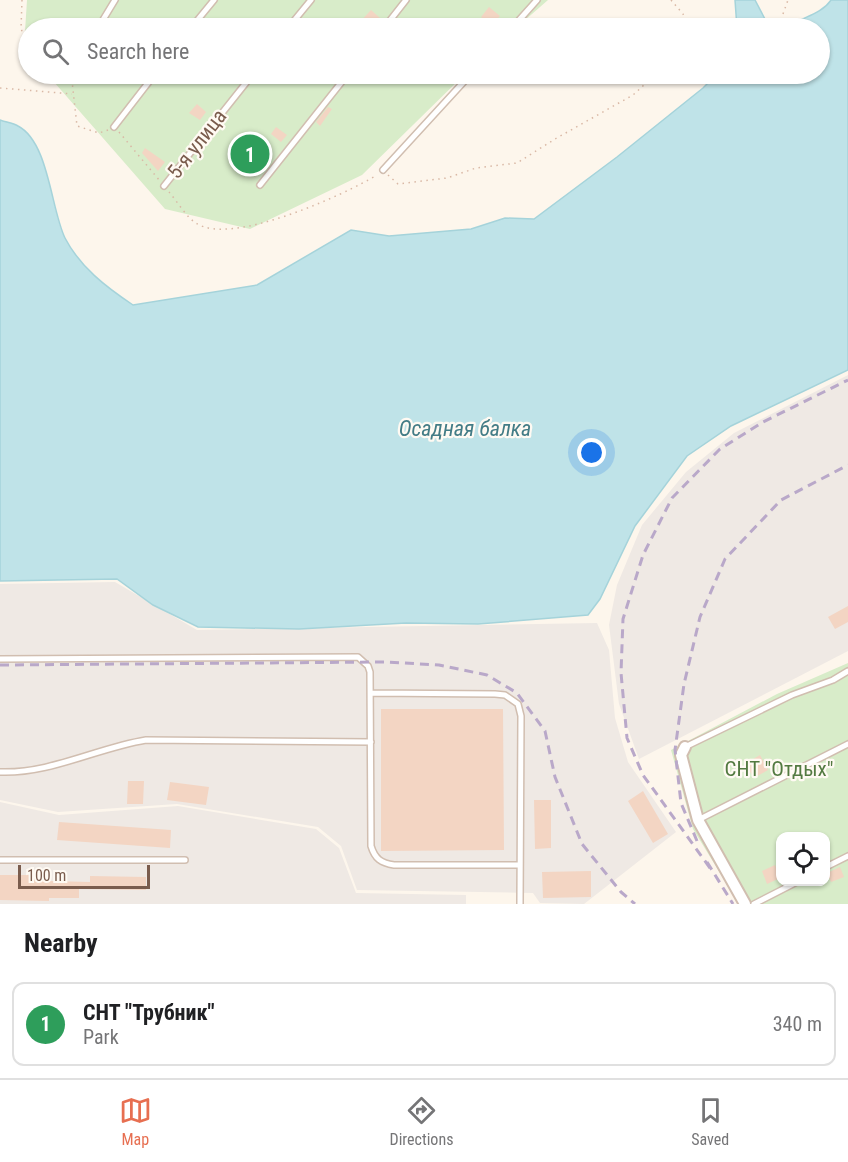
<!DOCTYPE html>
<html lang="en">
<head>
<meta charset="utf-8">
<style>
	body { margin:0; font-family:"Roboto Condensed",sans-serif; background:#f2f2f2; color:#202124 }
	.controls { position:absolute; right:18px; bottom:18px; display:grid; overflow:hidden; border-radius:12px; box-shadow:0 2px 4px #0004 }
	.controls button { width:54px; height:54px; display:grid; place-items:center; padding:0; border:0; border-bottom:2px solid #e0e0e0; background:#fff; color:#202124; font:30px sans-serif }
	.scale { position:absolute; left:18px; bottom:15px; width:132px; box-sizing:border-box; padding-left:6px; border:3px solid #7a5c4d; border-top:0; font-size:16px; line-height:21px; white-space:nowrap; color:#7a5c4d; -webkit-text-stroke:4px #fffaf3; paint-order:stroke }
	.you { position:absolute; left:592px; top:453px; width:21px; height:21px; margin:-15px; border:4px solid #fff; border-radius:50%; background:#1a73e8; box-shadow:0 0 0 9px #1a73e833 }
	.badge { display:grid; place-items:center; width:39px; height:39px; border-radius:50%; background:#e76f51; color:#fff; font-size:20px; font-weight:700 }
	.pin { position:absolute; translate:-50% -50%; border:3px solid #fff; box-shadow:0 2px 6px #0006 }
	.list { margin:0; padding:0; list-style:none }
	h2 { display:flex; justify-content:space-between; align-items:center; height:78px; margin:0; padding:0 24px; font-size:26px }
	h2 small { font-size:20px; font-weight:400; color:#757577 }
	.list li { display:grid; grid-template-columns:39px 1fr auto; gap:18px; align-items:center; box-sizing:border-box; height:84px; margin:0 12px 12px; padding:0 12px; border:2px solid #e0e0e0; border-radius:12px }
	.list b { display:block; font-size:22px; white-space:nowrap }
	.list p { margin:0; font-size:20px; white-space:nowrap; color:#757577 }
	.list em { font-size:20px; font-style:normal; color:#757577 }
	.icon { flex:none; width:33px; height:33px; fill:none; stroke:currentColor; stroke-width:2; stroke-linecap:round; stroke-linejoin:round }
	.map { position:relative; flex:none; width:848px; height:904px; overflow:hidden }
	.search { position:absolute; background:#fff; box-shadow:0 2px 4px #0004; left:18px; right:18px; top:18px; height:66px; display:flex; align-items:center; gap:15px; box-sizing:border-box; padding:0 21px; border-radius:33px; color:#757577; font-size:22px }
	.sheet { height:174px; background:#fff }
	nav { display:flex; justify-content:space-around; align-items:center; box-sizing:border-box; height:84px; border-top:2px solid #e0e0e0; background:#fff; font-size:16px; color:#757577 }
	nav a { display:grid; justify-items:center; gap:3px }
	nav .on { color:#e76f51 }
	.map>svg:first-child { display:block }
	.industrial { fill:#efe9e4 }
	.green { fill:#d8ecc9; fill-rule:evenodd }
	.water { fill:#bfe3e8; stroke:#a5d3da; stroke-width:1.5 }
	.building { fill:#f3d5c3 }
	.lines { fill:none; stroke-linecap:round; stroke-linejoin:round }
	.lane-casing { stroke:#d1beb0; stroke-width:8 }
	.street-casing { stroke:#d1beb0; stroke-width:14 }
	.path { stroke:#d9b8a5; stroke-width:1.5; stroke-dasharray:1.5 4.5; stroke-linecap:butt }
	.lane { stroke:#fff; stroke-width:5 }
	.street { stroke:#fff; stroke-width:10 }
	.rail { stroke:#b9a8c9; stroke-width:3; stroke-dasharray:9 6; stroke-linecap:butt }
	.labels { text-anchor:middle; stroke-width:4.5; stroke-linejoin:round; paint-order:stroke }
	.street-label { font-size:21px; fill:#7a5c4d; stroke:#fffaf3 }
	.park-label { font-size:21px; fill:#537a41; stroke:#fffaf3 }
	.water-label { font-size:22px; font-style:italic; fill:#437c86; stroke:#fffaf3 }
</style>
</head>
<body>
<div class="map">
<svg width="848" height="904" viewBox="0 0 848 904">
	<rect width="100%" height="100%" fill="#fdf6ec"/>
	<path class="industrial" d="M848 375V651L639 759 619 704 609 625 617 585 642 525 686 472 734 433Z
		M115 582 197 630 597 623 609 650 615 718 628 762 676 832 584 904 540 903 533 893 357 890 341 846 318 827 177 804 58 812 0 800V584Z
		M0 802 59 815 178 806 316 829 339 848 356 893 466 895V904H0Z"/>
	<path class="green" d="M27 0H548L516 28H28V53L24 47Z
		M47 74H465L362 175 250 229 165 209Z
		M848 663V904H739L693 829 671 750 777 694ZM780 836H826V882H780Z"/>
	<path class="water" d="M735 0H755L766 21 786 28C801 17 821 15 831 0H848V370L731 426 687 456 635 526 600 599 588 615 478 624 406 623 299 629 198 627 153 605 117 579 0 581V120C5 122 13 123 18 126 49 142 51 210 65 238 80 267 106 287 133 305L257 285 351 230 389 236 471 229 505 218 534 219 617 157 703 88 717 74H820V28H737Z"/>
	<path class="building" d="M489 7 500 16 492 25 481 17Z
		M371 10 380 18 370 28H365L359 23Z
		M197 104 206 112 200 120 189 113Z
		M328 107 332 109 320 126 316 122Z
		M276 127 287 135 281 142 271 134Z
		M145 148 165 162 158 171 142 153Z
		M848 606V622L835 629 828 617Z
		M381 709H503L504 850 381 851Z
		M760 755 768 770 754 778 745 764Z
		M128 781H144L143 804H127Z
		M170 782 209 787 206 805 167 800Z
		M643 791 668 834 653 843 628 801Z
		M534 800H551V848L535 849Z
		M59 822 171 830 170 848 57 840Z
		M775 865 780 878 767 884 762 871Z
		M840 867 844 877 831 882 827 873Z
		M591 871V897L543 898 542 872Z
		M0 875H49V881L90 882V876L146 877V890L79 889V898H49V901L0 900Z"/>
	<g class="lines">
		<g class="lane-casing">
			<path id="lane" d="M98 28 115 0
				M191 28 214 0
				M288 28 311 0
				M384 28 406 0
				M512 28 537 0
				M114 127 155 74
				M383 170 471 74
				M260 185 348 74
				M164 186 253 74
				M0 659 358 657 368 666 370 672 371 846C375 859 381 863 394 865H519
				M371 693 495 694 505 695 518 704 521 716 520 904
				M685 747 792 695 833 680 848 671
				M0 772C50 774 97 748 146 740L371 742
				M698 820 848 744
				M0 860H185
				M826 867 848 856
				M754 904 797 882"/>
		</g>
		<g class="street-casing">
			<path id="street" d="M685 747 681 755 698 820 745 904"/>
		</g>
		<path class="path" d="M22 0 21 29 28 43
			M671 0 683 14 690 28
			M783 14 788 0
			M75 74 72 81 77 126 99 133 108 130
			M0 88 72 94
			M119 132 160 181
			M388 175 398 184 447 178 476 168 517 163 555 139 633 95 656 74
			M169 192C177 201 186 217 196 223 230 247 344 195 377 175"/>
		<use href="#lane" class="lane"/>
		<use href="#street" class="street"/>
		<path class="rail" d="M0 665 385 662 439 665 487 675 517 693 545 731 555 777 582 844 621 892 635 904
			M697 841 681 803 675 750 684 684 700 617 725 559 781 500 848 465
			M707 862 733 904
			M710 868 643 775 627 738 621 673 623 619 643 555 672 498 720 449 763 422 848 380"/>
	</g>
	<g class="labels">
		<g class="street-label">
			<text transform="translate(197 144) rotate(-52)" y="7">5-я улица</text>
		</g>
		<g class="park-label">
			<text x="779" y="776">СНТ "Отдых"</text>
		</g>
		<g class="water-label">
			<text x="465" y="436">Осадная балка</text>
		</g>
	</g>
</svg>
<div class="controls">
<button><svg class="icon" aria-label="locate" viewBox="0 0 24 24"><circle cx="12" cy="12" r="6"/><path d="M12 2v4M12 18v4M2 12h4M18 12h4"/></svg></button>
</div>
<div class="scale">100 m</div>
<div class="you"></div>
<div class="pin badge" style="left:250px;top:154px;background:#2e9e5b">1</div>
<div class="search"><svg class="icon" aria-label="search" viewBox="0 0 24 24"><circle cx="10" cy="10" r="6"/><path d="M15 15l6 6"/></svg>Search here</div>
</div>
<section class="sheet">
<h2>Nearby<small></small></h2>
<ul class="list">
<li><span class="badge" style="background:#2e9e5b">1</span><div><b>СНТ &quot;Трубник&quot;</b><p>Park</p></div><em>340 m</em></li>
</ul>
</section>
<nav>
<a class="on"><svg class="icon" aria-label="map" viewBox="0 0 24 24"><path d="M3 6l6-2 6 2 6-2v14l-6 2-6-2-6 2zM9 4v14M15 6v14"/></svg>Map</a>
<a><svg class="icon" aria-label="directions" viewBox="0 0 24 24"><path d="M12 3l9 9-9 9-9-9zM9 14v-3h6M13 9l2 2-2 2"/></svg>Directions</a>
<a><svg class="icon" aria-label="saved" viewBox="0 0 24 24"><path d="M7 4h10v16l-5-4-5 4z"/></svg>Saved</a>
</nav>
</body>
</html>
